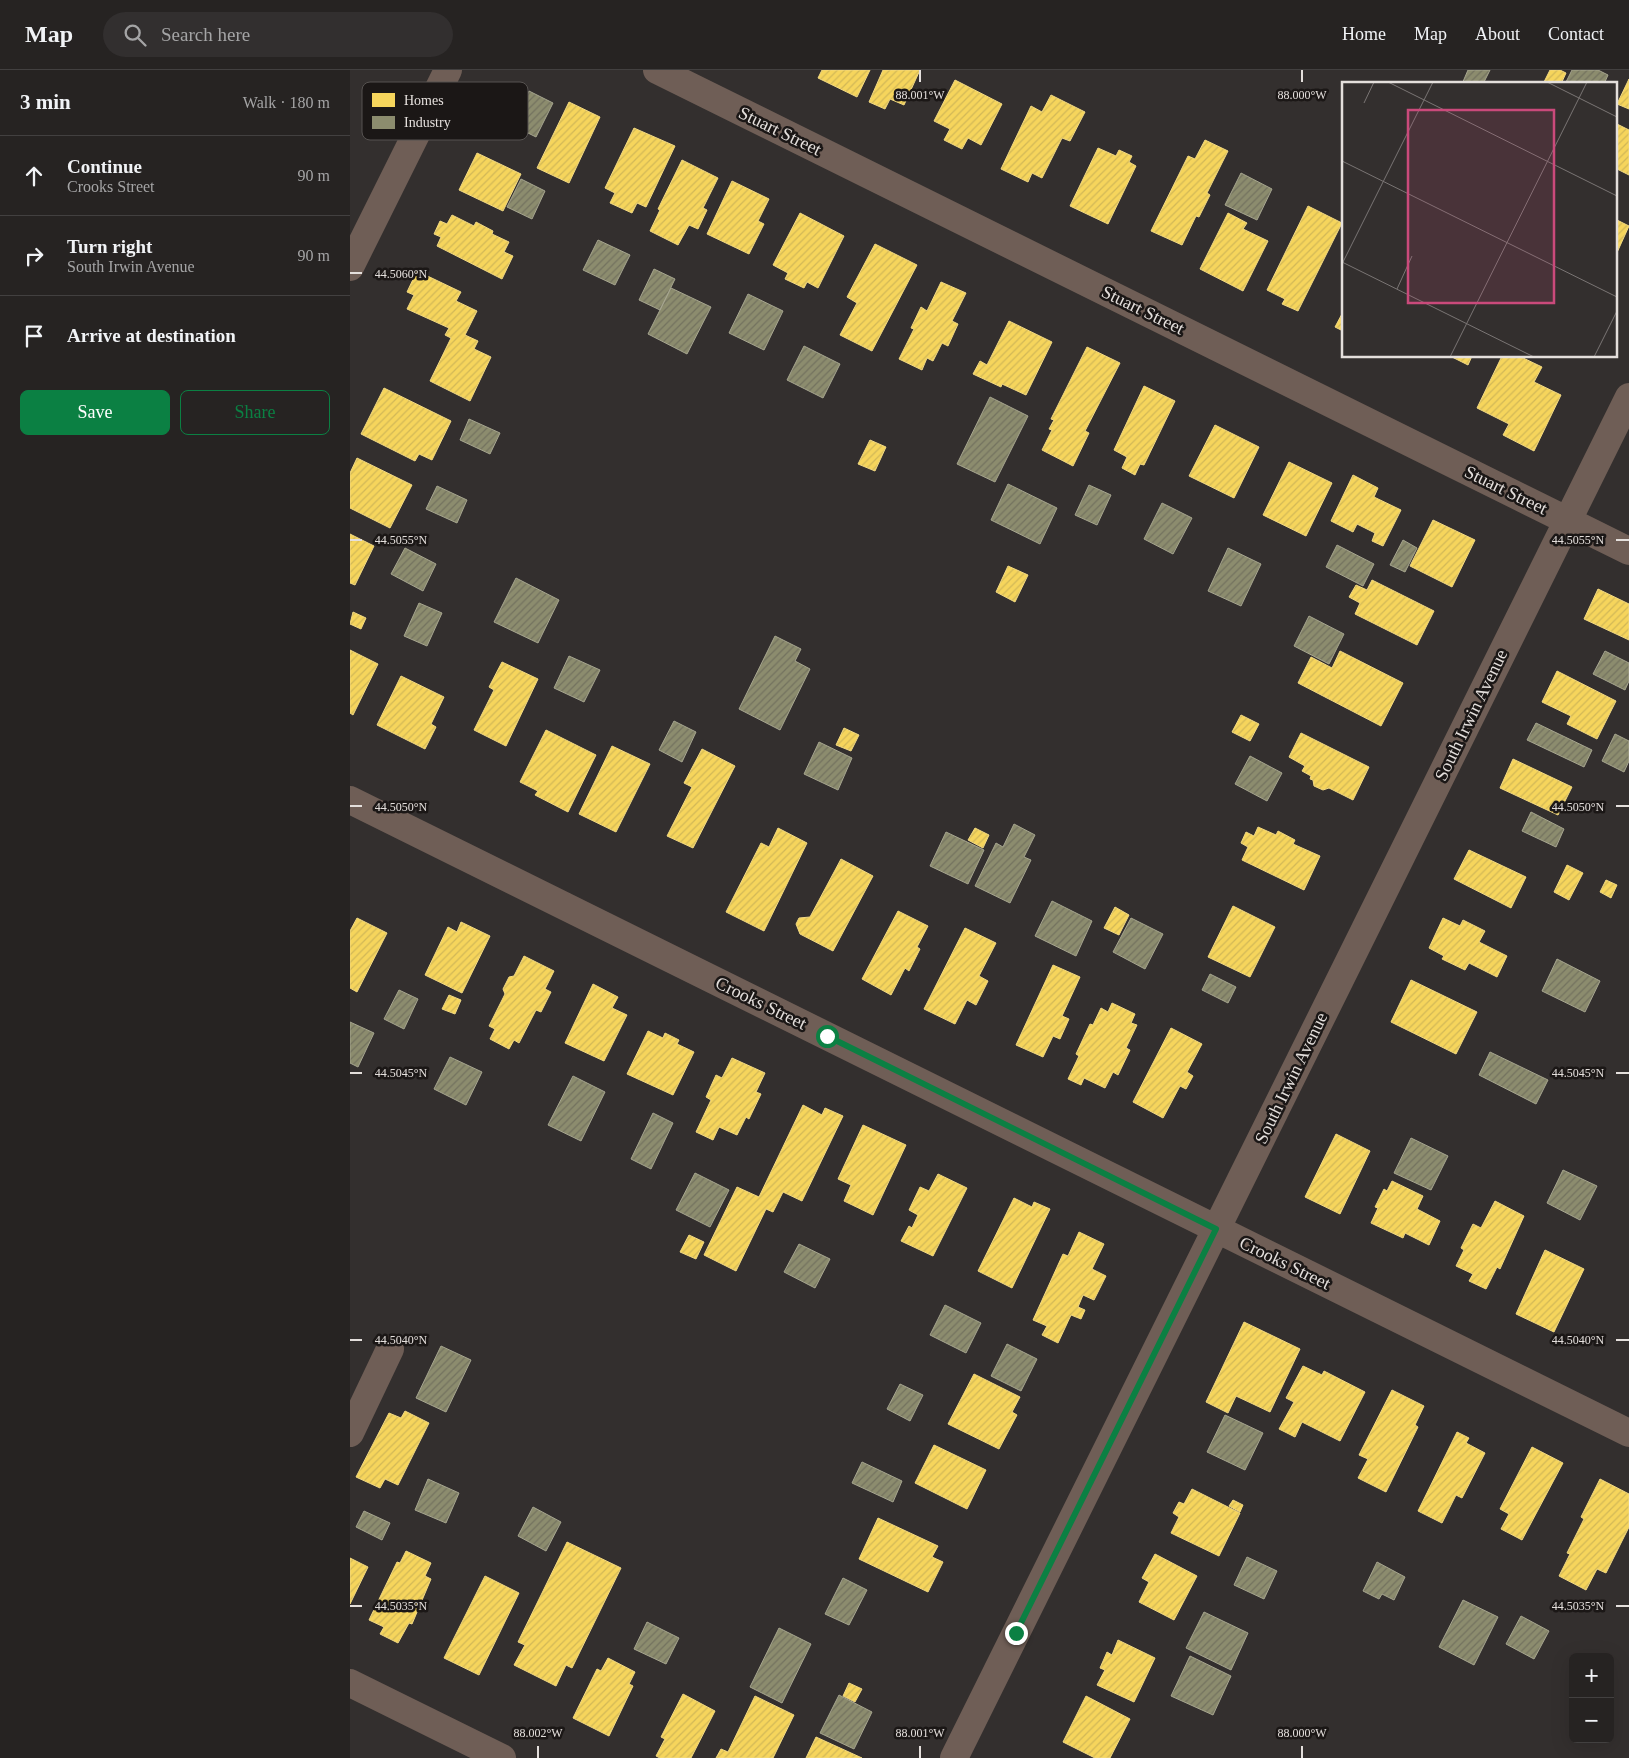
<!DOCTYPE html>
<html lang="en">
<head>
<meta charset="utf-8">
<style>
	body { margin:0; font-family:"Times New Roman",serif; background:#322f2f; color:#f1f3f6 }
	.controls { position:absolute; right:15px; bottom:15px; display:grid; overflow:hidden; border-radius:8px; box-shadow:0 5px 20px #0002 }
	.controls button { width:45px; height:45px; display:grid; place-items:center; padding:0; border:0; border-bottom:1px solid #424040; background:#262322; color:#f1f3f6; font:25px sans-serif }
	.stop { position:absolute; width:15px; height:15px; margin:-11px; border:4px solid #0b8043; border-radius:50%; background:#fff }
	.stop.end { background:#0b8043; border-color:#fff; box-shadow:0 1px 5px #0008 }
	.list { margin:0; padding:0; list-style:none }
	h2 { display:flex; justify-content:space-between; align-items:center; height:65px; margin:0; padding:0 20px; font-size:21px }
	h2 small { font-size:16px; font-weight:400; color:#a4a4a5 }
	.list li { display:grid; grid-template-columns:32px 1fr auto; gap:15px; align-items:center; box-sizing:border-box; height:80px; padding:0 20px; border-top:1px solid #424040 }
	.list b { display:block; font-size:19px; white-space:nowrap }
	.list p { margin:0; font-size:16px; white-space:nowrap; color:#a4a4a5 }
	.list em { font-size:16px; font-style:normal; color:#a4a4a5 }
	.actions { display:flex; gap:10px; padding:15px 20px }
	.actions a { flex:1; padding:11px 0; border:1px solid #0b8043; border-radius:8px; text-align:center; font-size:18px; color:#0b8043 }
	.actions .main { background:#0b8043; color:#fff }
	.icon { flex:none; width:28px; height:28px; fill:none; stroke:currentColor; stroke-width:2; stroke-linecap:round; stroke-linejoin:round }
	.map { position:relative; flex:none; width:1279px; height:1688px; overflow:hidden }
	header { display:flex; align-items:center; gap:30px; box-sizing:border-box; height:70px; padding:0 25px; background:#262322; border-bottom:1px solid #424040 }
	header strong { font-size:24px }
	nav { display:flex; gap:28px; margin-inline-start:auto; font-size:18px }
	.search { width:350px; height:45px; background:#322f2f; display:flex; align-items:center; gap:12px; box-sizing:border-box; padding:0 18px; border-radius:28px; color:#a4a4a5; font-size:19px }
	main { display:flex }
	aside { flex:1; background:#262322 }
	.map>svg:first-child { display:block }
	.homes { fill:url(#homes-hatch); stroke:#f1d882 }
	.industry { fill:url(#industry-hatch); stroke:#a6a58f }
	.lines { fill:none; stroke-linecap:round; stroke-linejoin:round }
	.minor { stroke:#6f5e56; stroke-width:28 }
	.route { stroke:#0b8043; stroke-width:6 }
	.ticks { fill:none; stroke:#e4dfdc; stroke-width:2 }
	.labels { text-anchor:middle; stroke-width:5; stroke-linejoin:round; paint-order:stroke }
	.street-label { font-size:18px; fill:#e4dfdc; stroke:#1b1716 }
	.inset-road { fill:none; stroke:#7a7574; stroke-width:1 }
	.view { fill:#ca4a7b; fill-opacity:0.15; stroke:#ca4a7b; stroke-width:2.5 }
	.inset-edge { fill:none; stroke:#e4dfdc; stroke-width:2.5 }
	.key { fill:#1b1716; stroke:#575351; stroke-width:1 }
	.key-label { font-size:14px; fill:#e4dfdc }
	.ticks-label { font-size:12px; text-anchor:middle; fill:#e4dfdc; stroke:#1b1716; stroke-width:5; stroke-linejoin:round; paint-order:stroke }
</style>
</head>
<body>
<header>
<strong>Map</strong>
<div class="search"><svg class="icon" aria-label="search" viewBox="0 0 24 24"><circle cx="10" cy="10" r="6"/><path d="M15 15l6 6"/></svg>Search here</div>
<nav><a>Home</a><a>Map</a><a>About</a><a>Contact</a></nav>
</header>
<main>
<aside>
<h2>3 min<small>Walk · 180 m</small></h2>
<ul class="list">
<li><svg class="icon" aria-label="ahead" viewBox="0 0 24 24"><path d="M12 20V5M6 11l6-6 6 6"/></svg><div><b>Continue</b><p>Crooks Street</p></div><em>90 m</em></li>
<li><svg class="icon" aria-label="right" viewBox="0 0 24 24"><path d="M7 20v-9h11M14 6l5 5-5 5"/></svg><div><b>Turn right</b><p>South Irwin Avenue</p></div><em>90 m</em></li>
<li><svg class="icon" aria-label="arrive" viewBox="0 0 24 24"><path d="M6 21V4h12l-3 4 3 4H6"/></svg><div><b>Arrive at destination</b></div></li>
</ul>
<div class="actions"><a class="main">Save</a><a>Share</a></div>
</aside>
<div class="map">
<svg width="1279" height="1688" viewBox="0 0 1279 1688">
	<defs>
		<pattern id="homes-hatch" width="6" height="6" patternUnits="userSpaceOnUse" patternTransform="scale(1.25)"><rect width="6" height="6" fill="#f6d55c"/><path d="M-1 1l2-2M0 6l6-6M5 7l2-2" fill="none" stroke="#d2b857"/></pattern>
		<pattern id="industry-hatch" width="6" height="6" patternUnits="userSpaceOnUse" patternTransform="scale(1.25)"><rect width="6" height="6" fill="#8c8c6e"/><path d="M-1 1l2-2M0 6l6-6M5 7l2-2" fill="none" stroke="#73725f"/></pattern>
	</defs>
	<rect width="100%" height="100%" fill="#332f2e"/>
	<path class="homes" d="M472 0H520L507 27 468 8Z
		M533 0H570L554 35 540 29 535 39 519 32Z
		M1200 0H1210L1216 3 1211 14 1194 12Z
		M1279 9V39L1267 34Z
		M605 10 652 34 631 75 618 68 612 79 594 70 600 59 584 51Z
		M701 25 735 42 720 71 712 68 692 108 682 103 678 112 651 99 681 36 692 42Z
		M219 32 250 47 219 113 187 98Z
		M1265 53 1279 60V105L1265 98Z
		M284 58 325 76 296 137 287 133 282 143 260 133 265 123 255 118Z
		M855 70 878 81 857 123 860 125 849 147 846 146 832 175 801 161 838 86 845 89Z
		M748 78 766 86 769 80 782 86 779 92 786 96 758 154 720 136Z
		M127 83 171 104 153 141 109 120Z
		M332 90 368 108 353 138 357 140 348 159 339 155 328 175 300 161 310 140 308 139Z
		M382 111 419 129 408 151 414 154 399 184 357 164Z
		M958 136 992 153 948 241 932 234 935 229 917 220Z
		M450 143 494 166 468 218 457 212 454 218 435 209 438 203 423 195Z
		M878 143 897 153 893 159 918 171 893 221 850 199Z
		M102 145 124 156 126 152 143 161 142 164 159 172 154 182 163 186 152 209 87 176 91 167 84 164 90 151 97 154Z
		M1265 149 1279 156 1265 187Z
		M525 174 567 195 522 281 490 265 507 233 497 227Z
		M67 201 111 222 106 231 127 241 115 265 128 271 124 279 141 287 120 331 80 311 101 268 95 265 99 258 57 239 64 225 57 222Z
		M591 212 616 223 602 251 608 254 598 276 592 273 583 291 577 288 572 300 549 289 564 259 561 258 571 237 577 241Z
		M993 242V261L985 257Z
		M659 251 702 272 676 325 652 314 651 317 623 304 630 291 637 295Z
		M737 277 770 293 735 361 739 363 723 396 692 380 702 360 699 359 704 350 701 349Z
		M1100 286H1122L1118 295Z
		M1152 286H1169L1192 297 1184 312 1211 325 1184 381 1153 365 1159 354 1127 338Z
		M794 316 825 331 794 395 790 394 785 405 772 398 777 387 764 380Z
		M34 318 101 351 82 390 69 384 65 391 11 364Z
		M865 355 909 377 884 428 839 406Z
		M520 370 536 377 525 401 508 394Z
		M7 388 62 415 40 458 0 438V403Z
		M939 392 982 413 956 466 913 445Z
		M1003 405 1028 418 1024 427 1051 440 1033 476 1022 471 1025 463 1007 454 1003 462 981 451Z
		M1083 450 1125 470 1102 517 1060 496Z
		M0 464 24 476 5 515 0 513Z
		M658 496 678 505 665 532 646 522Z
		M1022 510 1084 541 1067 575 1005 544 1010 533 999 527 1006 515 1017 520Z
		M1248 519 1279 534V570L1234 549Z
		M3 542 16 548 11 559 0 554Z
		M0 580 28 594 3 645 0 643Z
		M990 581 1053 613 1031 656 948 613 961 587 982 598Z
		M152 592 188 609 156 676 124 660 144 620 139 617Z
		M1207 601 1266 631 1247 669 1217 654 1221 646 1192 632Z
		M51 606 94 627 81 654 86 657 75 679 27 655Z
		M891 645 909 654 900 671 882 662Z
		M494 658 509 665 501 681 486 675Z
		M196 660 246 685 218 742 185 725 188 721 170 712Z
		M951 663 1019 697 1003 730 979 718 973 720 964 716 963 710 960 709 961 706 952 701 955 696 939 687Z
		M262 676 300 694 266 762 229 744Z
		M352 679 385 696 343 778 317 766 342 717 334 713Z
		M1163 689 1222 717 1208 745 1150 718Z
		M908 757 926 765 928 761 945 770 943 774 970 786 954 820 892 790 898 777 891 773 896 762 904 766Z
		M428 758 457 773 414 861 376 842 411 773 419 777Z
		M625 758 639 765 633 778 618 770Z
		M1119 780 1176 807 1161 838 1104 809Z
		M491 789 523 806 483 881 450 864 446 854 449 848 460 847Z
		M1217 795 1233 803 1219 830 1204 822Z
		M1256 810 1267 815 1261 828 1250 822Z
		M883 836 925 857 900 907 858 887Z
		M765 837 779 845 769 865 754 858Z
		M548 841 578 856 567 877 570 879 559 901 555 898 541 925 512 909Z
		M7 848 37 863 7 922 0 918V861Z
		M1093 848 1110 856 1113 850 1135 861 1129 872 1157 886 1147 907 1119 893 1115 900 1092 889 1094 886 1079 878Z
		M111 852 140 866 112 923 75 905 98 857 107 862Z
		M615 858 646 873 629 906 638 911 626 935 617 930 605 954 574 939Z
		M174 886 204 901 195 919 201 922 191 942 186 940 169 973 164 970 159 979 140 969 145 959 139 956 155 924 153 919 159 907 164 906Z
		M703 895 730 907 712 946 719 949 710 969 703 966 693 987 666 975Z
		M1061 910 1127 942 1106 984 1041 952Z
		M243 914 268 927 262 938 277 945 254 991 215 973Z
		M99 925 111 930 105 944 92 939Z
		M762 933 785 944 781 953 787 955 776 978 780 980 768 1005 763 1002 755 1018 734 1008 731 1015 718 1009 729 986 726 984 740 954 743 955 751 938 758 942Z
		M821 958 852 974 837 1002 843 1006 836 1019 830 1016 813 1048 783 1032Z
		M298 961 313 968 315 963 329 970 327 974 344 982 323 1025 277 1004Z
		M382 988 415 1003 406 1022 411 1024 399 1049 396 1047 387 1065 369 1057 363 1070 346 1062 361 1030 356 1027 366 1005 372 1008Z
		M453 1035 472 1045 475 1038 493 1046 452 1131 433 1122 423 1142 416 1139 386 1201 354 1185 387 1117 409 1127Z
		M513 1055 556 1075 523 1145 494 1131 501 1115 488 1109Z
		M986 1064 1020 1081 990 1144 955 1127Z
		M588 1104 617 1118 583 1186 551 1171 559 1156 562 1158 568 1145 559 1140 570 1117 579 1121Z
		M1042 1111 1073 1126 1067 1139 1090 1151 1079 1175 1055 1163 1053 1168 1021 1153 1028 1138 1025 1137 1034 1119 1037 1121Z
		M664 1128 682 1137 684 1132 700 1139 662 1218 628 1201Z
		M1145 1131 1174 1146 1150 1199 1147 1197 1136 1219 1119 1211 1123 1204 1106 1196 1114 1180 1111 1178 1123 1154 1131 1158Z
		M729 1162 754 1174 742 1199 756 1206 744 1230 733 1225 728 1237 735 1240 731 1249 721 1245 708 1273 692 1265 697 1256 683 1250 713 1184 718 1186Z
		M339 1165 354 1172 346 1189 330 1182Z
		M1195 1180 1234 1199 1204 1262 1166 1244Z
		M894 1252 950 1279 920 1342 886 1326 878 1343 856 1332Z
		M953 1296 972 1305 974 1301 1015 1322 990 1371 952 1352 945 1367 929 1359 944 1332 936 1328Z
		M624 1304 670 1327 662 1342 667 1345 649 1379 598 1354Z
		M1042 1320 1074 1336 1065 1355 1068 1357 1036 1422 1008 1408 1018 1389 1009 1385Z
		M55 1341 79 1353 48 1415 35 1409 30 1418 6 1407 39 1343 51 1348Z
		M1107 1362 1119 1368 1116 1373 1135 1383 1112 1428 1106 1425 1092 1453 1068 1441Z
		M584 1375 636 1400 617 1439 565 1413Z
		M1182 1377 1213 1393 1172 1470 1151 1459 1159 1444 1150 1439Z
		M1250 1409 1279 1424V1457L1256 1503 1247 1499 1236 1520 1209 1506 1220 1484 1217 1483 1234 1449 1231 1447Z
		M842 1419 890 1443 869 1486 821 1463 829 1447 823 1443 829 1432 834 1434Z
		M883 1430 893 1435 890 1442 879 1436Z
		M528 1448 588 1476 582 1487 593 1492 578 1522 509 1489Z
		M217 1472 271 1498 222 1598 216 1595 206 1616 164 1595 175 1575 168 1572Z
		M56 1481 81 1493 75 1506 81 1509 62 1554 59 1553 48 1573 30 1564 34 1557 19 1550 47 1492 50 1493Z
		M805 1484 847 1506 824 1550 789 1532 799 1512 792 1508Z
		M0 1488 18 1497 0 1534Z
		M135 1506 169 1523 129 1605 94 1588Z
		M768 1570 805 1588 784 1632 747 1615 755 1600 750 1598 757 1582 762 1585Z
		M258 1588 285 1602 279 1614 283 1616 259 1666 223 1648 247 1599 251 1601Z
		M499 1613 512 1619 505 1632 493 1626Z
		M333 1624 365 1641 341 1688H310L306 1686 315 1669 311 1667Z
		M405 1626 444 1645 423 1688H366L371 1679 378 1682Z
		M736 1626 780 1649 760 1688H745L713 1672Z
		M466 1667 512 1688H456Z"/>
	<path class="industry" d="M1118 0H1140L1133 14H1112Z
		M1222 0H1248L1258 5 1254 14H1215Z
		M179 21 203 33 186 67 162 55Z
		M891 103 922 119 907 150 875 135Z
		M171 109 195 121 182 149 157 137Z
		M248 170 280 185 265 215 233 200Z
		M304 199 325 209 310 240 289 230Z
		M321 218 361 237 337 284 298 264Z
		M398 224 433 241 414 280 379 263Z
		M454 276 490 294 473 328 437 310Z
		M640 327 678 346 645 412 607 394Z
		M119 349 150 363 140 384 110 370Z
		M658 414 707 438 690 474 641 450Z
		M739 415 761 425 747 455 725 445Z
		M87 416 117 430 107 453 76 439Z
		M812 433 842 448 823 484 794 469Z
		M1053 470 1067 478 1055 502 1040 495Z
		M987 475 1024 494 1013 516 976 497Z
		M55 478 86 494 73 521 41 504Z
		M878 478 911 494 891 536 858 521Z
		M166 508 209 530 188 573 144 552Z
		M69 533 92 543 77 576 54 566Z
		M959 546 994 564 979 594 944 576Z
		M425 566 451 579 445 591 460 599 430 660 389 639Z
		M1255 581 1279 593V611L1275 620 1243 604Z
		M219 586 250 600 234 632 204 618Z
		M324 651 346 662 332 692 309 680Z
		M1186 653 1242 680 1234 697 1177 670Z
		M1265 664 1279 671V691L1274 702 1252 691Z
		M469 672 502 688 488 720 454 704Z
		M900 686 932 703 917 731 885 714Z
		M1181 742 1214 759 1206 777 1172 761Z
		M664 754 685 765 674 787 681 790 660 833 625 816 646 773 653 777Z
		M596 762 634 780 618 814 580 796Z
		M702 831 742 851 726 886 685 866Z
		M781 848 813 864 795 899 763 882Z
		M1207 889 1250 911 1235 942 1192 921Z
		M860 904 886 917 878 933 852 920Z
		M49 920 68 929 54 959 34 949Z
		M0 952 24 963 8 997 0 993Z
		M1140 982 1198 1010 1186 1034 1129 1005Z
		M100 987 132 1002 116 1035 84 1019Z
		M223 1006 255 1022 231 1071 198 1055Z
		M303 1043 323 1053 301 1099 281 1089Z
		M1061 1068 1098 1086 1081 1120 1044 1103Z
		M1213 1100 1247 1116 1230 1150 1197 1133Z
		M345 1103 379 1120 360 1157 326 1140Z
		M449 1174 480 1189 465 1218 434 1202Z
		M595 1235 631 1253 616 1283 580 1265Z
		M657 1274 687 1289 671 1321 641 1306Z
		M91 1276 121 1290 96 1342 66 1328Z
		M550 1314 573 1325 560 1351 537 1339Z
		M875 1345 913 1363 895 1400 857 1382Z
		M512 1392 552 1411 543 1432 502 1413Z
		M78 1409 109 1423 96 1453 65 1440Z
		M183 1437 211 1452 196 1481 168 1466Z
		M14 1441 40 1453 32 1470 6 1457Z
		M897 1487 927 1501 914 1529 884 1515Z
		M1027 1492 1055 1507 1044 1530 1032 1524 1029 1529 1013 1521Z
		M493 1508 517 1520 499 1555 475 1544Z
		M1113 1530 1148 1547 1124 1595 1089 1577Z
		M854 1542 898 1563 881 1600 836 1578Z
		M1171 1546 1199 1561 1184 1589 1156 1574Z
		M297 1552 329 1568 316 1594 284 1579Z
		M429 1558 461 1574 432 1633 400 1617Z
		M840 1586 881 1606 863 1645 821 1626Z
		M489 1625 522 1642 504 1679 470 1663Z"/>
	<g class="lines">
		<path class="minor" d="M307 0 1279 481
			M0 197 98 0
			M0 730 1279 1363
			M0 1363 40 1279
			M0 1613 152 1688
			M604 1688 1279 327"/>
	</g>
	<g class="lines">
		<path class="route" d="M477 966 866 1159 666 1563"/>
	</g>
	<path class="ticks" d="M570 0V12M952 0V12M0 203H12M0 470H12M1266 470H1279M0 736H12M1266 736H1279M0 1003H12M1266 1003H1279M0 1270H12M1266 1270H1279M0 1536H12M1266 1536H1279M188 1676V1688M570 1676V1688M952 1676V1688"/>
	<g class="labels">
		<g class="street-label">
			<text transform="translate(430 61) rotate(26)" y="6">Stuart Street</text>
			<text transform="translate(793 240) rotate(26)" y="6">Stuart Street</text>
			<text transform="translate(1156 420) rotate(26)" y="6">Stuart Street</text>
			<text transform="translate(1121 645) rotate(-64)" y="6">South Irwin Avenue</text>
			<text transform="translate(411 933) rotate(26)" y="6">Crooks Street</text>
			<text transform="translate(941 1008) rotate(-64)" y="6">South Irwin Avenue</text>
			<text transform="translate(935 1193) rotate(26)" y="6">Crooks Street</text>
		</g>
	</g>
	<g transform="translate(992 12)">
		<rect width="275" height="275" fill="#332f2e"/>
		<path class="inset-road" d="M46 0 275 114M205 0 275 35M22 21 32 0M0 79 275 215M0 180 192 275M0 182 91 0M55 207 70 174M108 275 245 0M252 275 275 229"/>
		<path class="view" d="M66 28H212V221H66Z"/>
		<rect width="275" height="275" class="inset-edge"/>
	</g>
	<rect x="12" y="12" width="166" height="58" rx="8" class="key"/>
	<rect x="22" y="23" width="23" height="14" fill="#f6d55c"/>
	<rect x="22" y="46" width="23" height="13" fill="#8c8c6e"/>
	<g class="key-label">
		<text x="54" y="35">Homes</text>
		<text x="54" y="57">Industry</text>
	</g>
	<g class="ticks-label">
		<text x="570" y="29">88.001°W</text>
		<text x="952" y="29">88.000°W</text>
		<text x="51" y="208">44.5060°N</text>
		<text x="51" y="474">44.5055°N</text>
		<text x="1228" y="474">44.5055°N</text>
		<text x="51" y="741">44.5050°N</text>
		<text x="1228" y="741">44.5050°N</text>
		<text x="51" y="1007">44.5045°N</text>
		<text x="1228" y="1007">44.5045°N</text>
		<text x="51" y="1274">44.5040°N</text>
		<text x="1228" y="1274">44.5040°N</text>
		<text x="51" y="1540">44.5035°N</text>
		<text x="1228" y="1540">44.5035°N</text>
		<text x="188" y="1667">88.002°W</text>
		<text x="570" y="1667">88.001°W</text>
		<text x="952" y="1667">88.000°W</text>
	</g>
</svg>
<div class="controls">
<button>+</button>
<button>−</button>
</div>
<div class="stop" style="left:477px;top:966px"></div>
<div class="stop end" style="left:666px;top:1563px"></div>
</div>
</main>
</body>
</html>
